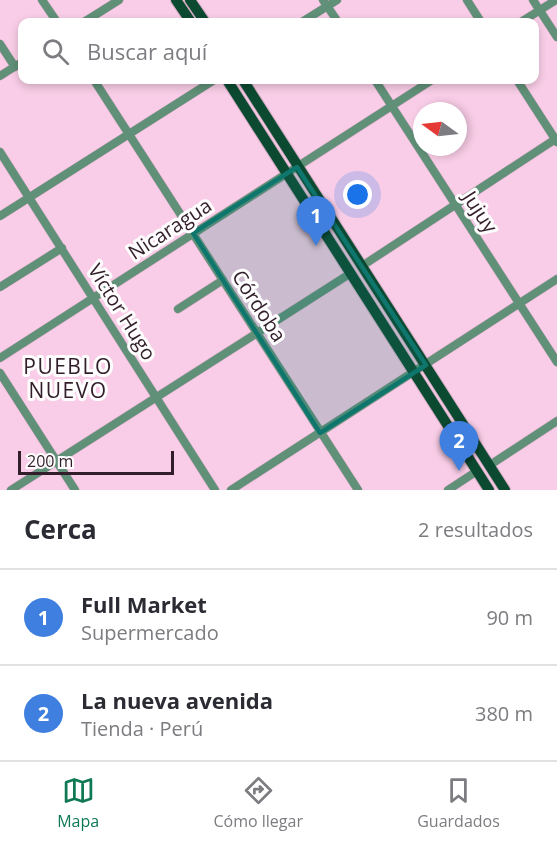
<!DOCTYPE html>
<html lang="es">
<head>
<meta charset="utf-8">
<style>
	body { margin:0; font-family:"Open Sans",sans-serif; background:#f2f2f3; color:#2b2b33 }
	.compass { position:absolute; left:413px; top:102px; width:54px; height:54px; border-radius:50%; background:#fff; box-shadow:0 3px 9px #0003; rotate:285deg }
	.scale { position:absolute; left:18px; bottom:15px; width:156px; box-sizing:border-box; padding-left:6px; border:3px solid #321e2a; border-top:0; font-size:16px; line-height:21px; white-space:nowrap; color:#321e2a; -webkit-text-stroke:4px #fdfdfd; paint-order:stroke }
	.you { position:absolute; left:358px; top:195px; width:21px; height:21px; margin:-15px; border:4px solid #fff; border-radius:50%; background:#1a73e8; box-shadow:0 0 0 9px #1a73e833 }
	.badge { display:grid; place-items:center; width:39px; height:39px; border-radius:50%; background:#0f7953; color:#fff; font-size:20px; font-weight:700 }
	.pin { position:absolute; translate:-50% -50px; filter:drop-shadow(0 2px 3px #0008) }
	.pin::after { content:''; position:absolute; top:32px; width:21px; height:18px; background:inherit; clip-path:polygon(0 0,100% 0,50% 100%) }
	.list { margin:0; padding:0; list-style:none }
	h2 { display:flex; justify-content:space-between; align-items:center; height:78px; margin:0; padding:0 24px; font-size:26px }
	h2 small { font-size:20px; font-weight:400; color:#7c7c81 }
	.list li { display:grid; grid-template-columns:39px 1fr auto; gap:18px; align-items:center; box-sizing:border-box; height:96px; padding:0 24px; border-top:2px solid #e1e1e2 }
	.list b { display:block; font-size:22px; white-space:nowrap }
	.list p { margin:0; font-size:20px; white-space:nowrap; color:#7c7c81 }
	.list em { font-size:20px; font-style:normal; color:#7c7c81 }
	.icon { flex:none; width:33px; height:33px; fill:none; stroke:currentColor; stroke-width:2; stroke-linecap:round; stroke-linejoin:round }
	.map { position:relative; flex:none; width:557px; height:490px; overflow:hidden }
	.search { position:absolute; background:#fff; box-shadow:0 3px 9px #0003; left:18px; right:18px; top:18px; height:66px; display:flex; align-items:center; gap:15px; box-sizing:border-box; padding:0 21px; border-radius:12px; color:#7c7c81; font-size:22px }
	.sheet { height:270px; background:#fff }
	nav { display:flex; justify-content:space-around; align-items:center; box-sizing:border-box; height:84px; border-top:2px solid #e1e1e2; background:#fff; font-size:16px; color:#7c7c81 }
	nav a { display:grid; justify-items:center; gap:3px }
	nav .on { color:#0f7953 }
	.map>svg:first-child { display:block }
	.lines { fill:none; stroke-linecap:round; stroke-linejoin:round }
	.minor-casing { stroke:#d1aac1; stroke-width:9 }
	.major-casing { stroke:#d1aac1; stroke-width:12 }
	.minor { stroke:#609078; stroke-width:8 }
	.major { stroke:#0c4931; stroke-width:10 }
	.marked { fill:#0f766e; fill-opacity:0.2; stroke:#0f766e; stroke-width:4.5; stroke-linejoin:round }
	.labels { text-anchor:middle; stroke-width:6; stroke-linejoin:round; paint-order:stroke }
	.street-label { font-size:20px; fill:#321e2a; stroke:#fdfdfd }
	.neighbourhood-label { font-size:21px; letter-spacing:1.5px; fill:#321e2a; stroke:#fdfdfd }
</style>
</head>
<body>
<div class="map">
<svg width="557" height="490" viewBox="0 0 557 490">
	<rect width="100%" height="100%" fill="#f9cde7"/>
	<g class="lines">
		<g class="minor-casing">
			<path id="minor" d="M42 0 57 22
				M323 0 338 22
				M467 0 481 22
				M533 0 557 37
				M84 22 119 0
				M302 22 337 0
				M521 22 556 0
				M0 44 15 67
				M0 76 22 62
				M94 80 358 490
				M375 80 557 362
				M517 80 557 142
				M0 152 215 490
				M0 216 214 80
				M362 266 557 138
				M0 287 62 248
				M178 309 223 280
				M0 358 432 80
				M0 373 75 490
				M490 465 557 421
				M11 490 351 273
				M231 490 557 279
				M448 490 477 471"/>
		</g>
		<g class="major-casing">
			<path id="major" d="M176 0 191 22
				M190 0 205 22
				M227 80 489 490
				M243 80 505 490"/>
		</g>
		<use href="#minor" class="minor"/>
		<use href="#major" class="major"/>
	</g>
	<path class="marked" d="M297 167 426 365 320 433 193 233Z"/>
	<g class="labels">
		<g class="street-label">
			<text transform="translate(480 212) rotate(57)" y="7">Jujuy</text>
			<text transform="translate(170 229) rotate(-33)" y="7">Nicaragua</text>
			<text transform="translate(259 306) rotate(57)" y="7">Córdoba</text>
			<text transform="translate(122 312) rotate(58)" y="7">Víctor Hugo</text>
		</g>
		<g class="neighbourhood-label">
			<text x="68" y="374">PUEBLO<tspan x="68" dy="24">NUEVO</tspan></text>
		</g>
	</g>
</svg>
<svg class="compass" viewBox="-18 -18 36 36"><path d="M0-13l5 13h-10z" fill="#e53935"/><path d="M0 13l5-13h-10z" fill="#7c7c81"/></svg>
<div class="scale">200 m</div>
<div class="you"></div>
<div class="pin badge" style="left:316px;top:246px;background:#3f7fe0">1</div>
<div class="pin badge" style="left:459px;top:471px;background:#3f7fe0">2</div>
<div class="search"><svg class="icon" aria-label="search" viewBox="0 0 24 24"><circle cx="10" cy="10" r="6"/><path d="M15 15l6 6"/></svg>Buscar aquí</div>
</div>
<section class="sheet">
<h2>Cerca<small>2 resultados</small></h2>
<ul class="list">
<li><span class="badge" style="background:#3f7fe0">1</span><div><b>Full Market</b><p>Supermercado</p></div><em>90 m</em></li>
<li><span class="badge" style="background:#3f7fe0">2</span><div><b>La nueva avenida</b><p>Tienda · Perú</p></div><em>380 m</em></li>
</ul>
</section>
<nav>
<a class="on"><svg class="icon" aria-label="map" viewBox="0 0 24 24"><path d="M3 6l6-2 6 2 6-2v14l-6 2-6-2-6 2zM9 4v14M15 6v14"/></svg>Mapa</a>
<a><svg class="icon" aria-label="directions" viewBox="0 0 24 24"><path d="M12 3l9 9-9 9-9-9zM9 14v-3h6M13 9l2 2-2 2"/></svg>Cómo llegar</a>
<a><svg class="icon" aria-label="saved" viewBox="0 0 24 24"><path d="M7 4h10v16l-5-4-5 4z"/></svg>Guardados</a>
</nav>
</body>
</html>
